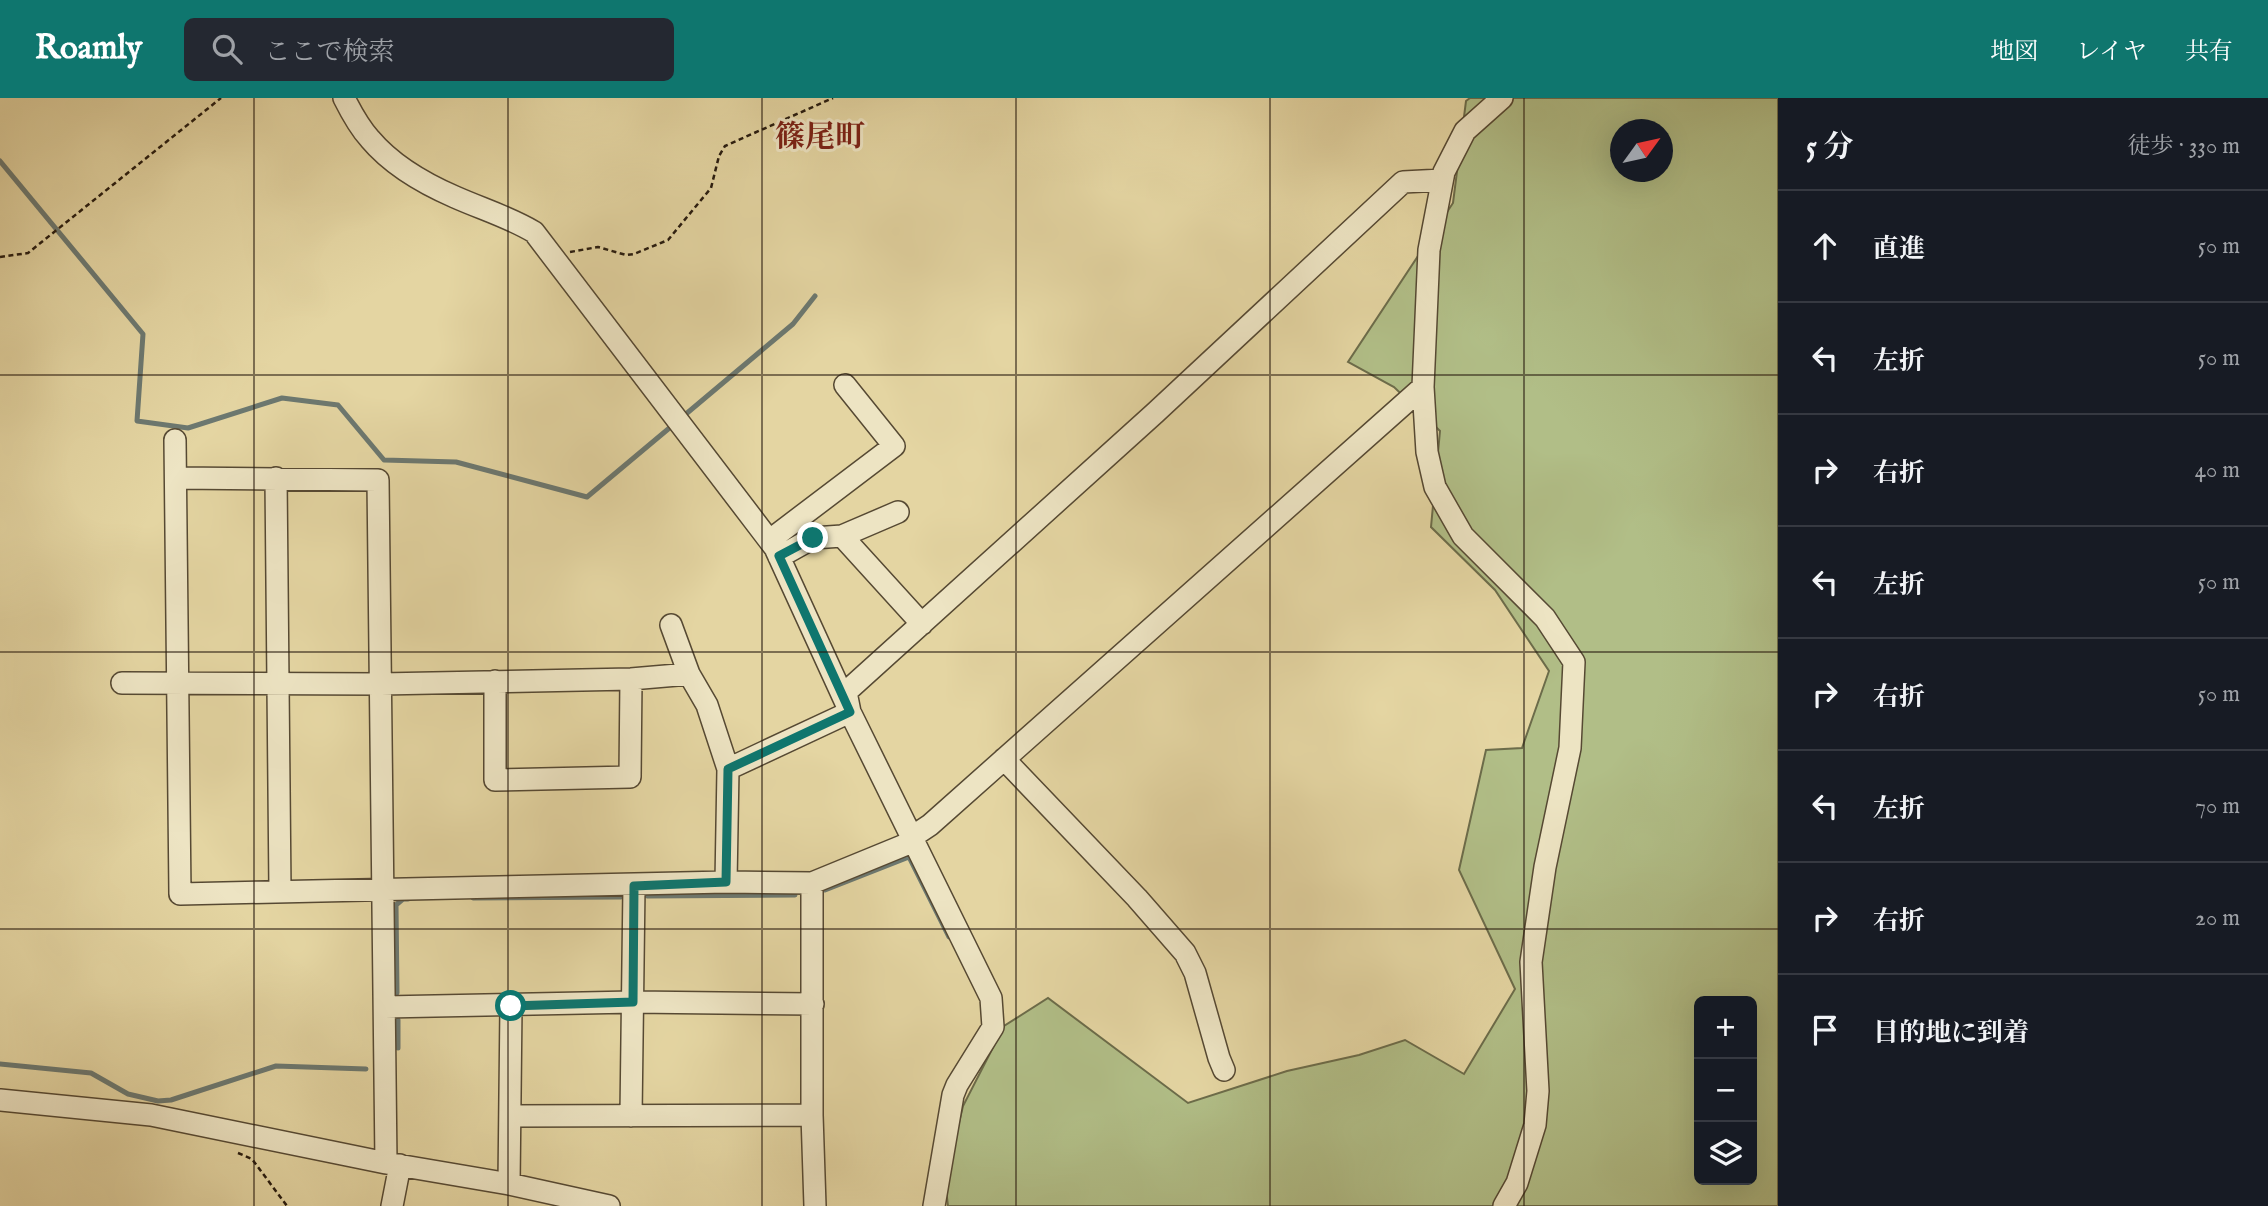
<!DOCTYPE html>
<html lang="ja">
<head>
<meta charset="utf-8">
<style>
	body { margin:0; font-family:"IM FELL English","Noto Serif JP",serif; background:#242831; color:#f1f3f6 }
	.controls { position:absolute; right:21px; bottom:21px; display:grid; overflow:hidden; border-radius:10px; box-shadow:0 7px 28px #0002 }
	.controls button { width:63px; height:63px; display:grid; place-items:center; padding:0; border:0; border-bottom:2px solid #363941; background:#171b24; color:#f1f3f6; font:35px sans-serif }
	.compass { position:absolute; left:1610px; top:21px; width:63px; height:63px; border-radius:50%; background:#171b24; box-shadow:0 7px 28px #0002; rotate:57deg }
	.stop { position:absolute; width:21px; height:21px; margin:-16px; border:5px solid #0f766e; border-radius:50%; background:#fff }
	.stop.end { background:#0f766e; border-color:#fff; box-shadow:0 2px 7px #0008 }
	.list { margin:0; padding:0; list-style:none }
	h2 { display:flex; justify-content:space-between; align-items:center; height:91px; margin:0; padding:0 28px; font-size:30px }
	h2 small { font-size:23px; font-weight:400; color:#9ea1a6 }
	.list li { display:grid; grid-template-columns:46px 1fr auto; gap:21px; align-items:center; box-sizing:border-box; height:112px; padding:0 28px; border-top:2px solid #363941 }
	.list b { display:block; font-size:26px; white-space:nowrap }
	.list em { font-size:23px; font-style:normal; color:#9ea1a6 }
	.icon { flex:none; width:38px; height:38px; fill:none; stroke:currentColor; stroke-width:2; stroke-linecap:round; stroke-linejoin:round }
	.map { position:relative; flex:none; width:1778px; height:1108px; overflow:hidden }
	header { display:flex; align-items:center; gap:42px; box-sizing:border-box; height:98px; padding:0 35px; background:#0f766e; color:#fff }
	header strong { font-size:33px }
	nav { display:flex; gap:38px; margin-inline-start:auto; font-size:24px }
	.search { width:490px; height:63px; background:#242831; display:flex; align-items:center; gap:18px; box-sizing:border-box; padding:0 24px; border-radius:10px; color:#9ea1a6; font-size:26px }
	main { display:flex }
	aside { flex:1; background:#171b24 }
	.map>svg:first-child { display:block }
	.green { fill:#b1be87; stroke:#6c6c4a; stroke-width:2; fill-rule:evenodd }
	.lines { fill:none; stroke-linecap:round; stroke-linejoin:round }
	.stream { stroke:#6c7870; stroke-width:5 }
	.minor-casing { stroke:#564933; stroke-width:24 }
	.path { stroke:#261a0e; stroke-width:2.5; stroke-dasharray:5 3.5; stroke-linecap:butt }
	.minor { stroke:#ede4c3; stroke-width:21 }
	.route { stroke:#0f766e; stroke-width:9 }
	.grid { fill:none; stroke:#261a0e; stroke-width:2; stroke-opacity:0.55 }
	.labels { text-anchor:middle; stroke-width:6; stroke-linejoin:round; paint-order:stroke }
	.quarter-label { font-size:30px; font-weight:bold; fill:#7a1f14; stroke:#ede4c3 }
</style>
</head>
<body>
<header>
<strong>Roamly</strong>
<div class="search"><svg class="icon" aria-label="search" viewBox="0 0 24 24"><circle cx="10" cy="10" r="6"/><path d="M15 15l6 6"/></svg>ここで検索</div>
<nav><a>地図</a><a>レイヤ</a><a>共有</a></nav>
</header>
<main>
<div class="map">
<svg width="1778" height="1108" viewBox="0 0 1778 1108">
	<rect width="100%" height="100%" fill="#e4d5a2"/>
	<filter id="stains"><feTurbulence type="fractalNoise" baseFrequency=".00286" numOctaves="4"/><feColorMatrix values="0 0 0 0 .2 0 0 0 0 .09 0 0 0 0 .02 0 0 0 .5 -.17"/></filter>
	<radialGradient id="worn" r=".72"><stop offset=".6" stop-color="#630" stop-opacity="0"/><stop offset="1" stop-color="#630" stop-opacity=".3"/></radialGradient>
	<path class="green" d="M1470 0H1778V1108H948L945 1083 963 1008 1004 928 1048 900 1188 1005 1287 973 1359 957 1405 942 1464 976 1515 891 1459 772 1486 652 1522 650 1549 573 1495 492 1431 429 1440 333 1394 289 1348 264 1453 105 1466 3ZM1620 32H1662V74H1620ZM1699 903H1752V1082H1699Z"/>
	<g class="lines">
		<path class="stream" d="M0 63 143 236 137 323 188 330 282 300 338 307 384 362 456 364 587 399 673 327
			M680 321 793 226 815 198
			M825 792 909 759 949 839
			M647 798 795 797
			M473 800 621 799
			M397 895 396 807 403 801H408
			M398 922V950
			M0 966 91 975 128 996 158 1003 171 1002 276 968 366 971"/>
		<g class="minor-casing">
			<path id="minor" d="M344 0C351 14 359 29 370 41 391 66 425 86 455 99 482 111 509 119 534 134L775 450 850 614 991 900 993 929 957 987 953 997 934 1108
				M1502 0 1465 33 1444 74 1429 152 1423 289 1427 354 1435 389 1463 438 1545 520 1574 564 1570 650 1545 769 1531 864 1538 993 1535 1027 1517 1085 1504 1108
				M175 342 180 796 726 784 812 785 912 744 918 735 930 727 1423 289
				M176 380 378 382 386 1065
				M276 380 280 793
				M842 438 898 414
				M770 442 894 348 845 287
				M779 459 813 440 842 438 922 526
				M671 527 689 576 707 607 728 671
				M495 583V682L630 679 631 581
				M122 585 381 586 631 581 689 576
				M1004 661 1137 800 1185 855 1195 875 1219 960 1224 972
				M726 784 728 671 850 614 846 594 1155 315 1403 84 1442 82
				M812 785V1017L815 1108
				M385 909 633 904 813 906
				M0 1002 151 1017 386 1065 509 1086 609 1108
				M510 1018 812 1017
				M631 1018 634 788
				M509 1086 511 908
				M392 1108 400 1067"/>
		</g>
		<path class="path" d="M570 154 598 149 626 157 634 156 668 142 711 90 719 58 725 48 833 0
			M0 159 28 155 221 0
			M238 1055 252 1061 287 1108"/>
		<use href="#minor" class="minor"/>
	</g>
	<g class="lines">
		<path class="route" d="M511 908 633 904 634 788 726 784 728 671 850 614 779 458 813 440"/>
	</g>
	<path class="grid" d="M254 0V1108M508 0V1108M762 0V1108M1016 0V1108M1270 0V1108M1524 0V1108M0 277H1778M0 554H1778M0 831H1778"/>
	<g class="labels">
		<g class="quarter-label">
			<text x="820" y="48">篠尾町</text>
		</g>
	</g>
	<rect width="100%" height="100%" filter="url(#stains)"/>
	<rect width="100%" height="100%" fill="url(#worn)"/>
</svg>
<div class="controls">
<button>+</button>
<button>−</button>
<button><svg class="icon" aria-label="layers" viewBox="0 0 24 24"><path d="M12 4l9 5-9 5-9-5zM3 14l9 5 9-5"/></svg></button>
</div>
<svg class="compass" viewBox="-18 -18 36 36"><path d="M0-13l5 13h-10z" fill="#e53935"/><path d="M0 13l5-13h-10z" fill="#9ea1a6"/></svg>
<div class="stop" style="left:511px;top:908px"></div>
<div class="stop end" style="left:813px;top:440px"></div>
</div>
<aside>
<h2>5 分<small>徒歩 · 330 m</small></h2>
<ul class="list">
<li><svg class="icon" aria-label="ahead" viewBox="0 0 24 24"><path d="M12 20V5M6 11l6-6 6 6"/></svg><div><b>直進</b></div><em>50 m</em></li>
<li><svg class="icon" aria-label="left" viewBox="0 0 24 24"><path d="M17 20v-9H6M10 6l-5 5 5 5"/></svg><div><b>左折</b></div><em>50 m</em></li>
<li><svg class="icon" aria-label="right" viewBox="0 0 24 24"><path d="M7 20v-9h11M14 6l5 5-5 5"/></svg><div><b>右折</b></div><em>40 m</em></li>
<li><svg class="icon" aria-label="left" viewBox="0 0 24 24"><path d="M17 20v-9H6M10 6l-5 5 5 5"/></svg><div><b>左折</b></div><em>50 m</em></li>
<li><svg class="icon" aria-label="right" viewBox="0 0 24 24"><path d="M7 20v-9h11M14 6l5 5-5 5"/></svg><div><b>右折</b></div><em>50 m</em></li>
<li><svg class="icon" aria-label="left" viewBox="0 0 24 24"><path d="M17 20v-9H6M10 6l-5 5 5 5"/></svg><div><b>左折</b></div><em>70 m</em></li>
<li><svg class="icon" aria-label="right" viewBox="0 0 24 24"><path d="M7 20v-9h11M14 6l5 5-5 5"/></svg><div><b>右折</b></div><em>20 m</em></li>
<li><svg class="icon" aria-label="arrive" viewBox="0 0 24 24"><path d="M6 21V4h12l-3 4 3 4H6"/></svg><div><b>目的地に到着</b></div></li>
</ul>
</aside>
</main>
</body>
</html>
